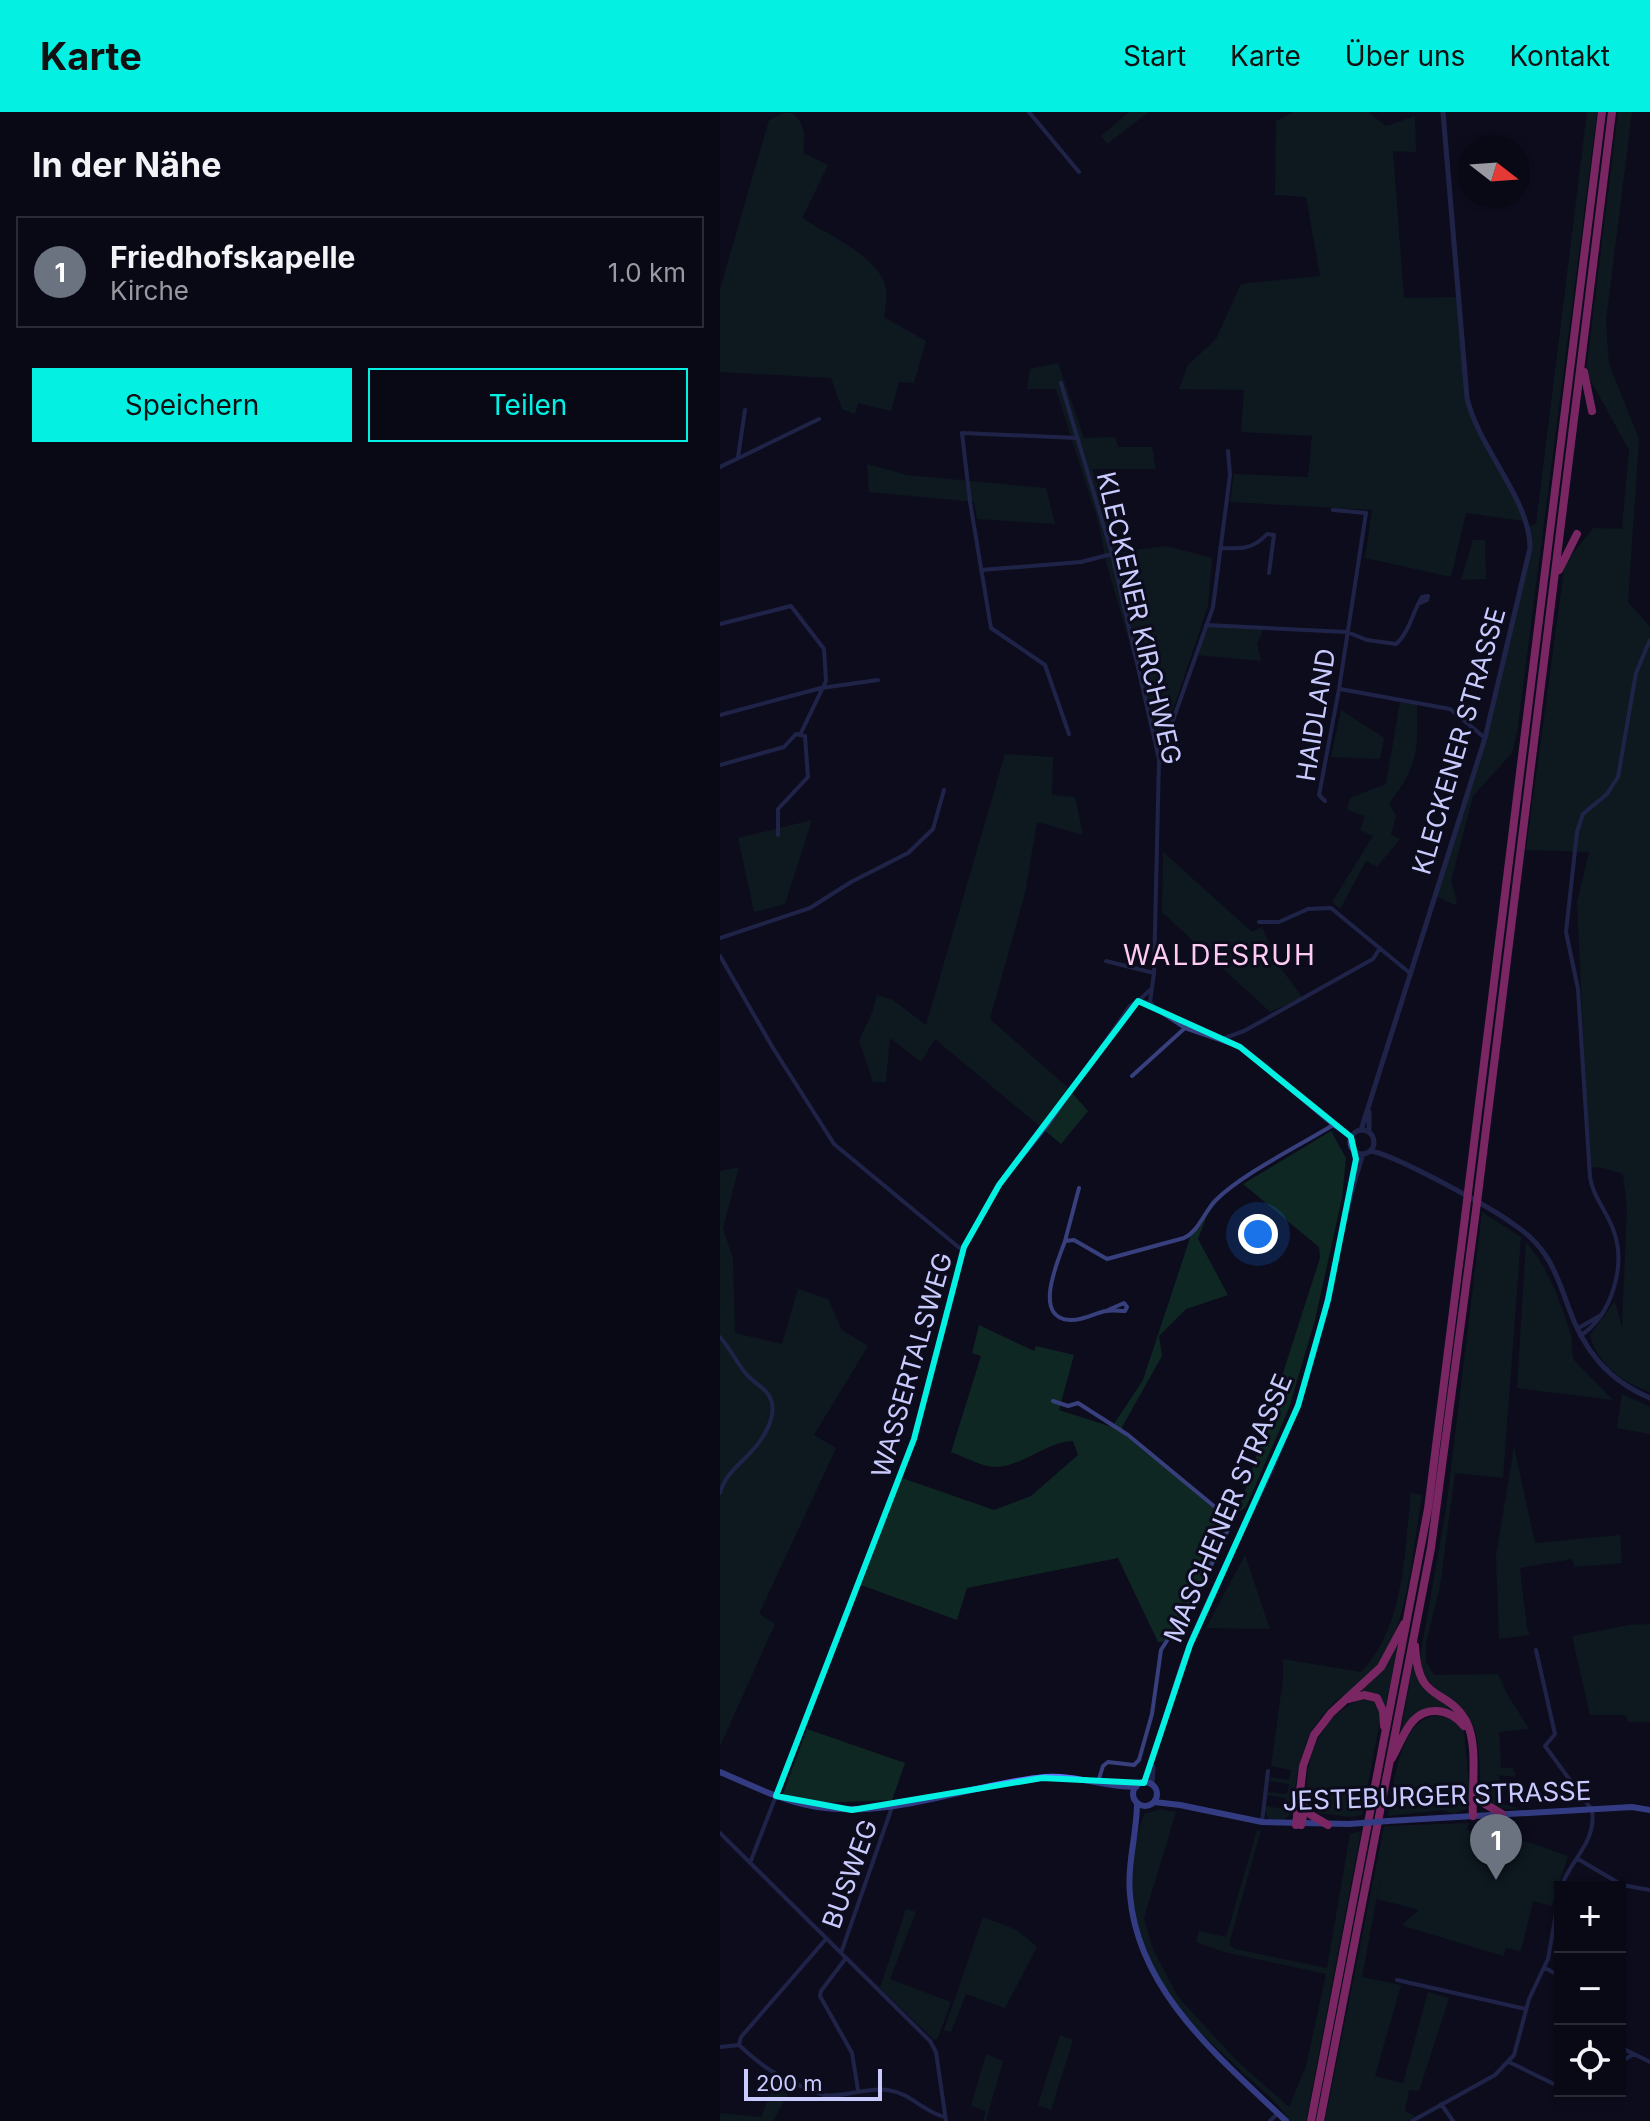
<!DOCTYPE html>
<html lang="de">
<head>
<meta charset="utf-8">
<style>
	body { margin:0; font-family:Inter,sans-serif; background:#12121f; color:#f1f3f6 }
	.controls { position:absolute; right:24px; bottom:24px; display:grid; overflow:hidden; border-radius:0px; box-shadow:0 2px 6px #0004 }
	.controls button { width:72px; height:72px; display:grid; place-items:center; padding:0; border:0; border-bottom:2px solid #292a35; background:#090916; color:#f1f3f6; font:40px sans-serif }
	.compass { position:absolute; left:738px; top:24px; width:72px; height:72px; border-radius:50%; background:#090916; box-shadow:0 2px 6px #0004; rotate:107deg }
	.scale { position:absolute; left:24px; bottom:20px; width:138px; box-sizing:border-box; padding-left:8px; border:4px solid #c9cbfe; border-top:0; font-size:22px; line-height:28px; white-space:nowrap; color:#c9cbfe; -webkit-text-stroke:6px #0c0c1d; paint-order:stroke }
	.you { position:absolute; left:538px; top:1122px; width:28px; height:28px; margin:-20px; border:6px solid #fff; border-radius:50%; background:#1a73e8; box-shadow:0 0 0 12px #1a73e833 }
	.badge { display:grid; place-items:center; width:52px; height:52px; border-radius:50%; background:#04f0e3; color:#fff; font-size:26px; font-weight:700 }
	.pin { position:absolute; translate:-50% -66px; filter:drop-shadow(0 2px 4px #0008) }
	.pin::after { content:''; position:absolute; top:42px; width:28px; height:24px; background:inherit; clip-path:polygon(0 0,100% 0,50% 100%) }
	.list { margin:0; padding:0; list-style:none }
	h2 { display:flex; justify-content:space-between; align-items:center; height:104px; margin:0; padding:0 32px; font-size:34px }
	h2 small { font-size:26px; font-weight:400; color:#999aa1 }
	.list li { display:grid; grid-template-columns:52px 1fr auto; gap:24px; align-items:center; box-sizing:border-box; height:112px; margin:0 16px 16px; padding:0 16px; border:2px solid #292a35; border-radius:0px }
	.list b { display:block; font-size:30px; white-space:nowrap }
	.list p { margin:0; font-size:26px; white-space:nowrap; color:#999aa1 }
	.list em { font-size:26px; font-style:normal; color:#999aa1 }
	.actions { display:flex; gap:16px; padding:24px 32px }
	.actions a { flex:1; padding:18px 0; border:2px solid #04f0e3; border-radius:0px; text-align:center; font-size:28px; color:#04f0e3 }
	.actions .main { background:#04f0e3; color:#111 }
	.icon { flex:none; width:44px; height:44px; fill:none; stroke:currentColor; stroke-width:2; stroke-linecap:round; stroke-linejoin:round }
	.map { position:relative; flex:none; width:930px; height:2009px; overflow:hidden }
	header { display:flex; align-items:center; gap:48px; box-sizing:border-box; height:112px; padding:0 40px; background:#04f0e3; color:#111 }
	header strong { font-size:38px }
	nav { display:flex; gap:44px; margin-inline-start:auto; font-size:28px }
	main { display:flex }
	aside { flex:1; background:#090916 }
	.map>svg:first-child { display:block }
	.green { fill:#0f2723 }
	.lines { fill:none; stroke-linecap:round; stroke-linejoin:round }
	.minor { stroke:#373f7c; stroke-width:4 }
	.tertiary { stroke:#373f7c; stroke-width:5 }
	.secondary { stroke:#6276fd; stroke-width:6 }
	.motorway { stroke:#fc46b9; stroke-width:8 }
	.secondary-bridge { stroke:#6276fd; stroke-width:6 }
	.motorway-bridge { stroke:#fc46b9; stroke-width:8 }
	.marked { fill:none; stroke:#04f0e3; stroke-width:6; stroke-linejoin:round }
	.labels { text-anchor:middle; stroke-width:6; stroke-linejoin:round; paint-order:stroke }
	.street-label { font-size:26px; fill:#c9cbfe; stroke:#0c0c1d }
	.neighbourhood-label { font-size:28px; letter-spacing:2px; fill:#fecbf3; stroke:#0c0c1d }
</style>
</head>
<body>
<header>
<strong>Karte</strong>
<nav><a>Start</a><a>Karte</a><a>Über uns</a><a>Kontakt</a></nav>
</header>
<main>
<aside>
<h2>In der Nähe<small></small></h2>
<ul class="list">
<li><span class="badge" style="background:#6b7280">1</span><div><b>Friedhofskapelle</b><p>Kirche</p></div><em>1.0 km</em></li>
</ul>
<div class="actions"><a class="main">Speichern</a><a>Teilen</a></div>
</aside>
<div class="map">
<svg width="930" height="2009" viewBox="0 0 930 2009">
	<rect width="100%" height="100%" fill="#0c0c1d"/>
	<path class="green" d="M409 0H429L387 32 381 24Z
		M574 0H648L666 14 695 4 696 40 673 39 684 186 738 185 749 296 805 409 746 401 731 465 645 446 652 398 510 390 514 362 588 365 592 324 521 320 524 278 459 277 468 253 496 227 521 172 600 164 586 85 555 83 556 9Z
		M867 0H877L797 621 792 641 753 684 731 769 737 790 735 793 716 784 765 626 809 445 808 414 816 412Z
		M898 0H912L886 209 889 252 919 327 908 490 930 515V1280C902 1270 878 1253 870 1223L895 1189 902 1216 907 1097 903 1062 883 1056 869 1055 857 790 869 740 806 738 845 451 873 416 902 417 909 338 866 260Z
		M64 1H73C86 14 85 24 83 41L108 53 82 106C107 123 163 145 166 179 167 187 165 197 164 205L206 229 194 271 179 270 171 299 138 291 135 302 122 297 111 266 0 260V177L49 8Z
		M338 251 364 326 395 325 398 335H432L436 357H372L400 440 446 434 492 446 488 494 440 636 386 450 379 413 336 277H307L310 257Z
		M147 352 187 363 326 376 335 412 257 407 254 390 149 380Z
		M753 428H765L766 467 741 468Z
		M486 513 544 516 537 532 541 549 477 543Z
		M680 590 697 593C698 638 698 655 669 691L676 704 671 723 680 727 657 755 646 749 620 797 612 790 653 724 640 718 645 704 627 698 630 686 666 672Z
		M621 598 664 626 660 647 611 645Z
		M285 642 333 645 332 683 355 685 363 723 317 710 305 781 270 907 345 973 368 999 341 1032 215 927 201 950 170 926 166 970H153L139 929 152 901 157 883 173 888 206 913Z
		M92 708 65 792 34 800 18 726Z
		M443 740 532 820 542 815 559 854 583 886 550 900 442 800Z
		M611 1019 626 1046 622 1086 595 1208 569 1296 526 1395 518 1401 600 1146 599 1135 523 1072Z
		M19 1055 3 1116 13 1147 15 1221 62 1232 78 1177 108 1187 122 1218 148 1234 94 1323 116 1336 39 1502 55 1512 0 1634V1059Z
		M494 1085 478 1127 508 1183 466 1197 439 1224 442 1244 402 1315 405 1323 491 1392 508 1409 509 1413 479 1476 443 1530H438L398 1446 247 1476 237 1508 141 1473 182 1366 274 1398 311 1384 358 1343 353 1329C325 1330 303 1355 274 1355 261 1354 244 1345 231 1340L261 1244 252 1241 259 1213 314 1239 316 1234 354 1243 339 1298 392 1315 423 1268 471 1123Z
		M762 1100 801 1125 783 1366 735 1361 720 1474 706 1531V1549L714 1563 778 1562 786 1580 809 1617 779 1620 781 1656H793V1660H796L795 1665 779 1663 781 1692 798 1696C784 1699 771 1694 762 1684 758 1662 762 1634 753 1613 740 1581 704 1585 700 1545L726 1397Z
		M806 1130C828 1155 841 1191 851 1223 853 1231 851 1240 854 1248L893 1288 797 1276Z
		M902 1282 930 1295V1322L897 1316Z
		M794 1335 815 1431 900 1423 902 1451 855 1455 852 1447 800 1456 807 1516 810 1523 779 1527 776 1443Z
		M691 1381 702 1383C694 1430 688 1510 661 1549 650 1565 635 1575 620 1586 582 1616 577 1656 572 1701L563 1708 549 1707 546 1702 545 1694 565 1697 566 1686 547 1683V1680L567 1682 569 1672 549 1669 550 1665 569 1668 571 1658 551 1654 563 1567V1547L641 1560C685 1515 684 1440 691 1381Z
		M525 1443 550 1517 486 1516Z
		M930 1512V1610H908L906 1603H870L852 1524 909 1513Z
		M678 1532 666 1594 661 1589 636 1582Z
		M693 1552 696 1561 736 1599 740 1607 708 1598 680 1626Z
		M641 1587 653 1589 661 1604 642 1703 631 1705 598 1701C588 1693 587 1685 587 1673 587 1637 606 1601 641 1587Z
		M714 1604C727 1604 737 1608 744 1619L750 1686 748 1696 734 1702 724 1698 668 1704C674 1674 678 1610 714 1604Z
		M87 1617 185 1651 172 1688 98 1691 63 1682Z
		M440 1697 456 1700 424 1806 433 1837 458 1885 518 1950 569 1995 586 1954 606 1862 504 1840 476 1830 479 1819 506 1825 537 1718H541L509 1832 515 1837 607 1856 630 1722 641 1719 586 2009H569C559 1990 534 1972 518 1956 499 1937 477 1920 461 1899 415 1844 399 1769 424 1702Z
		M749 1711 747 1718 759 1721 760 1715 773 1718 848 1744 832 1794 813 1789 801 1839 786 1836 783 1844 684 1814 683 1812 699 1798 657 1787 661 1762 642 1865 681 1873 655 1964 683 1971 708 1880 729 1886 699 1979 689 1978 685 1999 695 2004 688 2009H605L664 1714Z
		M186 1797 196 1800 170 1867 231 1890 218 1926 214 1928 160 1876Z
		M263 1805 297 1818 317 1835 285 1896 246 1882 231 1920 224 1918Z
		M340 1923 353 1928 331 1998 318 1993Z
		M266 1942 283 1949 266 2009H263L266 1999 251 1994Z
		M56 1967 73 1973 53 2009H0V2001L41 2005Z"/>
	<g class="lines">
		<path class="minor" d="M309 0 359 60
			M341 271 392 442 439 647 434 861 430 890 436 897 465 916 520 935 613 1013 631 1025
			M18 345 25 298
			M0 355 99 307
			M500 436C519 437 533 438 547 422L554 423 549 461
			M261 458 361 450 392 442
			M0 512 71 494 104 537 106 569 80 623
			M486 513 627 520 647 528 676 532C689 521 693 499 702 485L708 484 707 488 698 492
			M620 577 730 597 765 626
			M0 603 101 576 158 568
			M349 622 325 553 271 516 250 390 242 321 357 326
			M440 645 493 495 510 363 508 339
			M0 653 64 635 76 622 85 624 88 665 58 697V723
			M605 689 599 683 619 577 646 401 613 398
			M539 810H559L588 797 611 796 691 862
			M0 826 90 796 131 770 188 741 213 717 224 678
			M0 844 53 936 114 1032 242 1138
			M386 849 434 861
			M418 889 430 878
			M502 927 524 919 653 847 660 836
			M412 964 465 916
			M345 1129 359 1076
			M388 1198 404 1191 407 1195 405 1199C399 1199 392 1198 386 1199 374 1201 364 1209 350 1208 312 1206 338 1149 345 1129L354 1128 387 1147 464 1126C479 1119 484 1100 496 1088 522 1062 579 1034 613 1013
			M857 1217 881 1203
			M860 1224C892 1203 907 1153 893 1117 886 1098 873 1085 870 1065L858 877 846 820 857 720 863 702 887 682 898 665 916 561 930 528
			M0 1225C11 1237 18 1254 29 1265 35 1271 43 1275 48 1282 61 1301 43 1328 29 1342 17 1355 5 1363 0 1381
			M333 1289 348 1294 358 1291 408 1323 512 1409 481 1475 441 1538 432 1602 419 1648 414 1653 388 1650 383 1654 378 1670
			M816 1538 835 1622 825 1634 872 1698C877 1730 851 1747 841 1775
			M542 1710 548 1659
			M0 1721 210 1929 216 1940 226 2009
			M858 1747 902 1773 930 1778
			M30 1751 194 1327 244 1135 279 1073 326 1015 410 894 418 889 430 891
			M121 1841 172 1695
			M126 1846 101 1879 100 1884 132 1941 138 1978
			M825 1856 840 1864
			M677 1868 806 1897
			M19 1933C47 1960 68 1970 104 1983 124 1986 146 1975 168 1978 191 1981 203 2000 225 2005
			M19 1933 21 1925 106 1827
			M0 1935 19 1933
			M900 1935 930 1950
			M789 1950 840 1975
			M900 1950 914 1942
			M721 1992 733 2009
			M550 2009 558 2001
			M692 2009 775 1963 794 1943 809 1887 828 1847 840 1779"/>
		<path class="tertiary" d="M630 1030a12 12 0 1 1 24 0a12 12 0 1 1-24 0Z
			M641 1018 765 626 810 436C810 387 759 337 747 286L723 0
			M649 1019V1000
			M650 1039C674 1042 774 1097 796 1114 808 1122 818 1132 826 1144 836 1159 842 1177 848 1194 863 1237 887 1268 930 1286
			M424 1671C442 1625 452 1578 470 1532 506 1444 556 1362 585 1271 610 1196 618 1117 643 1042
			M432 1673 433 1655"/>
		<path class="secondary" d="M0 1660C31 1673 63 1690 97 1695 175 1707 249 1672 325 1665 356 1663 385 1675 416 1675
			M413 1682a12 12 0 1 1 24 0a12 12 0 1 1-24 0Z
			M434 1690 460 1693 542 1710 629 1712
			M417 1691C417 1722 407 1751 410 1783 418 1880 500 1946 566 2009
			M668 1709 912 1695 930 1698"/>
		<path class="motorway" d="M864 260 872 299
			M839 458 857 422
			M749 1072 882 0
			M759 1074 892 0
			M695 1534C698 1593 726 1574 746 1609 759 1633 751 1677 753 1704
			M629 1587 644 1583 657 1586 663 1599 664 1614
			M672 1646C683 1627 690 1597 717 1599 729 1600 737 1605 744 1614
			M758 1684 765 1692 782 1702
			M584 1694 591 1703 608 1713
			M576 1713 583 1654 594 1623 611 1601 661 1555 684 1512
			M581 1713 584 1700 583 1685
			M591 2009 708 1397 745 1105
			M600 2009 711 1436 755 1106"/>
		<path class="secondary-bridge" d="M629 1712 668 1709"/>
		<path class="motorway-bridge" d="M745 1105 749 1072
			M755 1106 759 1074"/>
	</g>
	<path d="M0 0H930V2009H0ZM418 889 520 935 631 1025 636 1047 608 1188 578 1294 470 1533 424 1671 322 1666 132 1698 56 1684 194 1327 244 1135 279 1073Z" fill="#0c0c1d" fill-opacity=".55" fill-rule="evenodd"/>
	<path class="marked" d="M418 889 520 935 631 1025 636 1047 608 1188 578 1294 470 1533 424 1671 322 1666 132 1698 56 1684 194 1327 244 1135 279 1073Z"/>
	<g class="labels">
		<g class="street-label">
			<text transform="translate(419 506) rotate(77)" y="9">KLECKENER KIRCHWEG</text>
			<text transform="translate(596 603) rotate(-81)" y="9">HAIDLAND</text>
			<text transform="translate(739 629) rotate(-74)" y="9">KLECKENER STRASSE</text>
			<text transform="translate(192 1253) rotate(-74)" y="9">WASSERTALSWEG</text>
			<text transform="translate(508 1396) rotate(-67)" y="9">MASCHENER STRASSE</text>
			<text transform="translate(717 1684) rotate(-2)" y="9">JESTEBURGER STRASSE</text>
			<text transform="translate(130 1762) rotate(-70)" y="9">BUSWEG</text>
		</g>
		<g class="neighbourhood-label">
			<text x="500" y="853">WALDESRUH</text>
		</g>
	</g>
</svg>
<div class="controls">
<button>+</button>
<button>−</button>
<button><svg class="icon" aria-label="locate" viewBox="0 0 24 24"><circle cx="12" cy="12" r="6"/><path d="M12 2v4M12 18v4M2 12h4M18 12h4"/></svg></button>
</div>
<svg class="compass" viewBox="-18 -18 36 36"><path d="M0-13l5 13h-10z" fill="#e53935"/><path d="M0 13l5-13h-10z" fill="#999aa1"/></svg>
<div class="scale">200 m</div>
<div class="you"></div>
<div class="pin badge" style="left:776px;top:1768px;background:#6b7280">1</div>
</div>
</main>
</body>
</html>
